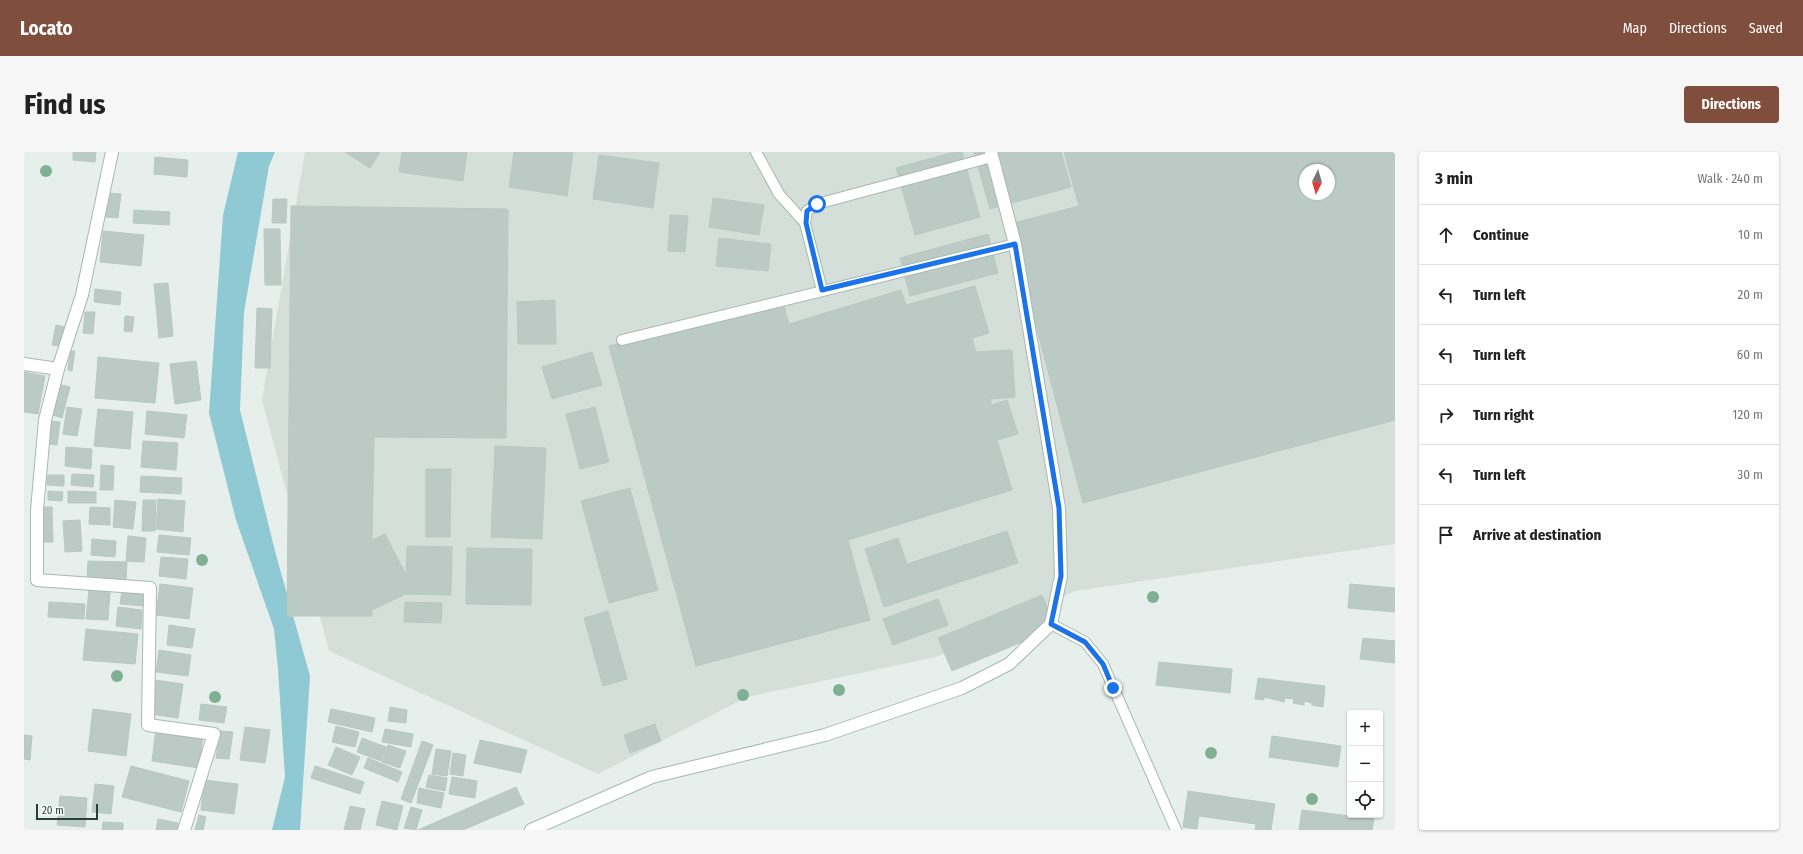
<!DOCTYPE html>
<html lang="en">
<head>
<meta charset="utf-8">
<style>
	body { margin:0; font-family:"Fira Sans Condensed",sans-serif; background:#f6f6f6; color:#222 }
	.controls { position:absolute; right:12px; bottom:12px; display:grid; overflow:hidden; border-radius:4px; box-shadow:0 1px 3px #0004 }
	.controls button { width:36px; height:36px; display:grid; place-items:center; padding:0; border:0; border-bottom:1px solid #e0e0e0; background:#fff; color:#222; font:20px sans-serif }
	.compass { position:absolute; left:1275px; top:12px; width:36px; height:36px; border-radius:50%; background:#fff; box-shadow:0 1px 3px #0004; rotate:185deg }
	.scale { position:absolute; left:12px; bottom:10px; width:62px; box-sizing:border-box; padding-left:4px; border:2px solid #24423a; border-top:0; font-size:11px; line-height:14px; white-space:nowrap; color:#24423a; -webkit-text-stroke:3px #f7fbf9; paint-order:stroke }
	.stop { position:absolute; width:12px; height:12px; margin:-9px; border:3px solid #1a73e8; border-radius:50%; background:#fff }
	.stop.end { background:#1a73e8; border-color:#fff; box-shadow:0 1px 4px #0008 }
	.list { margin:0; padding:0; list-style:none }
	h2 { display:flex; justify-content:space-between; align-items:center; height:52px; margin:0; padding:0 16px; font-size:17px }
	h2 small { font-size:13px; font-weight:400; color:#767676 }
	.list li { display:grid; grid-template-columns:26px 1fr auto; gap:12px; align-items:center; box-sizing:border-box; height:60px; padding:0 16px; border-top:1px solid #e0e0e0 }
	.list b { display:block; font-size:15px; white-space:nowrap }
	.list em { font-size:13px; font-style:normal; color:#767676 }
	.icon { flex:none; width:22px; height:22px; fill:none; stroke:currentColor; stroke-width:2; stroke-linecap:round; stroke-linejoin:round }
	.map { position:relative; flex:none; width:1371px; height:678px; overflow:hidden; border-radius:4px }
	header { display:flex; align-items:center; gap:24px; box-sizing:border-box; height:56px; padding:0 20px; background:#804e3d; color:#fff }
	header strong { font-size:19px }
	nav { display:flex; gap:22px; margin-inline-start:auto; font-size:14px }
	.intro { display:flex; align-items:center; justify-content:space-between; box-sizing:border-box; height:96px; padding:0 24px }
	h1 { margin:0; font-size:28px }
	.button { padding:10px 18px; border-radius:4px; background:#804e3d; color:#fff; font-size:14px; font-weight:700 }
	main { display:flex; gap:24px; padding:0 24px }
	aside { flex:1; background:#fff; border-radius:4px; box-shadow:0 1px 3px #0004 }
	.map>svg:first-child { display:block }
	.built { fill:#d4dfda; fill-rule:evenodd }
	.water { fill:#8ec9d4 }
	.building { fill:#bbcac4; stroke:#b8c9c2; fill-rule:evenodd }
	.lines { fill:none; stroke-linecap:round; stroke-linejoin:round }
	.lane-casing { stroke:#a8b8b2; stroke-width:12 }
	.street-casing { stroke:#a8b8b2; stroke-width:14 }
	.lane { stroke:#fff; stroke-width:10 }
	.street { stroke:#fff; stroke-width:12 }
	.tree { fill:#80af93 }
	.route { stroke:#1a73e8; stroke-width:5 }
</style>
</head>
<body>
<header>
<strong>Locato</strong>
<nav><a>Map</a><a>Directions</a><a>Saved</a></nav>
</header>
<div class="intro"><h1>Find us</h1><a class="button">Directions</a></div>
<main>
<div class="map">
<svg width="1371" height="678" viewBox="0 0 1371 678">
	<rect width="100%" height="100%" fill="#e6efeb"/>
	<path class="built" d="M281 0H1371V392L1051 439 912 505 723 545 574 622 305 499 238 248ZM1281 18H1305V42H1281Z"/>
	<path class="water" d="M214 0H251L245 14 220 160 216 258 252 403 286 524 276 678H248L261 625 254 517 250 477 212 368 185 261 199 63Z"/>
	<path class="building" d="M49 0H72L71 10 49 8Z
		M321 0H356L346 16Z
		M378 0H443L439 29 375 20Z
		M490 0H549L543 44 485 35Z
		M930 0H938L956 65 891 83 872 16Z
		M950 0H1037L1047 35 966 57Z
		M1040 0H1371V268L1059 351 985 72 1055 54ZM1281 18H1305V42H1281Z
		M575 3 635 11 629 56 569 47Z
		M131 5 164 8 163 25 130 22Z
		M84 41 97 42 94 66 81 65Z
		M689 46 740 53 735 83 685 75Z
		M249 47H263L262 71H248Z
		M267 54 484 57 482 286 350 285 348 388 361 382 382 423 383 394 428 395 427 443 382 442 348 458V464H263Z
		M110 58 146 60 145 73 109 71Z
		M646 63 664 64 661 100 644 99Z
		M240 77H256L257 133H241Z
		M79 79 120 83 117 114 76 110Z
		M964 82 974 121 886 144 876 106Z
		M695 86 747 92 744 119 692 114Z
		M144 131 149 184 135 186 130 132Z
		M951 134 965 181 948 186 952 200 988 198 991 245 966 247 968 253 983 248 994 282 973 288 988 338 824 388 846 468 672 514 585 194 758 147 765 172 877 138 882 153Z
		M71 137 97 140 96 153 70 150Z
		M531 148 532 192H494L493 150Z
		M233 156 248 157 246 216H231Z
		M61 160H71L69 182 59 181Z
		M101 164 110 165 108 180 100 179Z
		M32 173 42 175 38 194 28 193Z
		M46 199H51L48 219 44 218Z
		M568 200 578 233 528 247 518 215Z
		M74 205 135 211 131 251 71 246Z
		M172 209 177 248 151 252 146 212Z
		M0 220 21 224 14 262 0 260Z
		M34 232 46 235 38 266 26 262Z
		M43 255 58 257 53 284 39 282Z
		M571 255 585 310 556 317 542 262Z
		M74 257 109 260 106 297 70 294Z
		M123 259 163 263 160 286 121 282Z
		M27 269 36 270 33 293 25 292Z
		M119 289 154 291 152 318 117 315Z
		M471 294 522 296 518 387 467 385Z
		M42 295 68 297 67 317 41 314Z
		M77 313 90 314 89 338H76Z
		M402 317H427L426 385H402Z
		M48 322 70 323 69 335 47 333Z
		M24 323H40V334L23 333Z
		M117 324 158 326 157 342 116 340Z
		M606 336 634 438 585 451 557 349Z
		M24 339 39 340 38 349 24 348Z
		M44 339 72 340V351H44Z
		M134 347 161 349 159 380 132 377Z
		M91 348 112 350 109 377 89 375Z
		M119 348H132L131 379H118Z
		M15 355H28L29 390H16Z
		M66 355 86 356V373L65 372Z
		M56 368 58 399 41 400 39 369Z
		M983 379 994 411 860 455 841 397 874 386 883 412Z
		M135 383 167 386 165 403 133 400Z
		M104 384 122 386 120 410 102 409Z
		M68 387 92 389 91 405 67 403Z
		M443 396 508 397 507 453 442 452Z
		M137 405 164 407 162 427 135 424Z
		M64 409 103 410 102 427 63 426Z
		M136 432 169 436 165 467 132 463Z
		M1326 432 1371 436V460L1324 456Z
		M65 437 86 439 84 468 62 467Z
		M98 439 122 442 121 454 96 452Z
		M1018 443 1032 476 928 519 914 486Z
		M914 447 924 473 869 493 859 467Z
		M25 450 61 452 60 467 24 465Z
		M381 450 418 451 417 471 380 470Z
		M94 455 118 458 117 477 92 474Z
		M584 459 603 527 579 534 560 466Z
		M145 473 171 477 168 496 143 493Z
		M62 477 114 482 111 512 59 508Z
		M1339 486 1371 489V511L1336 507Z
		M135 498 167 503 164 524 132 520Z
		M1135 510 1208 517 1206 541 1132 533Z
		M1234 526 1301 534 1299 555 1288 553V551L1280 549V553L1269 551 1270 547 1261 546 1260 550 1240 545V548L1231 547Z
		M131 528 159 532 154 566 126 562Z
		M177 552 203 555 200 571 175 568Z
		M366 555 383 558 382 571 364 569Z
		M69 557 107 562 102 604 64 599Z
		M307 557 351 566 348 580 304 570Z
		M631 572 637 589 606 601 600 583Z
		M312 574 335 580 331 595 308 590Z
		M221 575 246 578 241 611 216 608Z
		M132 577 179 583 175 616 128 609Z
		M361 577 389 582 387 595 358 590Z
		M196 579 209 580 205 607 192 606Z
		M0 583 8 584 6 608 0 607Z
		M1248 584 1317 594 1314 615 1245 605Z
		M338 586 362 595 357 609 333 600Z
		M456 588 503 598 497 621 450 611Z
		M398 589 409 593 387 651 377 647Z
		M364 593 382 599 376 616 358 610Z
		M312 595 336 605 328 623 304 613Z
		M412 597 427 599 423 624 408 622Z
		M429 601 442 603 439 624 426 622Z
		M344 606 378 620 374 630 340 616Z
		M107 614 165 629 157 660 98 645Z
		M291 614 340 630 336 642 287 626Z
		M405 623 423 626 421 639 402 635Z
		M428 625 453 629 451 646 425 642Z
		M180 628 214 632 210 662 177 658Z
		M71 632 90 634 87 662 68 660Z
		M492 635 500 652 439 678H394Z
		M395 636 420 641 417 656 393 651Z
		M1164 639 1251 652 1247 678H1231L1232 672 1175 664 1173 677 1159 675Z
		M36 644 63 646 61 675 33 673Z
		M358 649 379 654 373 678 352 673Z
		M326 654 341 657 336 678H320Z
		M387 655 398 658 392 678 380 676Z
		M1278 658 1350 667 1348 678H1275Z
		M175 663 182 665 179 678H171Z
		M134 667 154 671 153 678H132Z
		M79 670 99 671V678H78Z"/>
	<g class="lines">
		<g class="lane-casing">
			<path id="lane" d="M732 0 755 42 781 71
				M798 138 781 71 783 59 793 52 968 5
				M598 188 991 92
				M1027 472 1061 490 1079 512 1152 678"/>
		</g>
		<g class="street-casing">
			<path id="street" d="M88 0 58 143 34 217 21 268 13 358V428L126 436 124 573 190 582 160 678
				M0 212 34 217
				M507 678 628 625 801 583 938 536 985 512 1027 472 1037 424 1035 356 991 92 967 0"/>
		</g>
		<use href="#lane" class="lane"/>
		<use href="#street" class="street"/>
	</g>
	<g class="tree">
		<circle cx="22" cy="19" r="6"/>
		<circle cx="178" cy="408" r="6"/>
		<circle cx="1129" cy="445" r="6"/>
		<circle cx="93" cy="524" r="6"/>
		<circle cx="815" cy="538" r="6"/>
		<circle cx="719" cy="543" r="6"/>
		<circle cx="191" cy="545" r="6"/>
		<circle cx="1187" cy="601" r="6"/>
		<circle cx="1288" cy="647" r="6"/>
	</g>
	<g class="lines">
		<path class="route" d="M793 52 783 59 782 71 798 138 991 92 1035 356 1037 424 1027 472 1061 490 1079 512 1089 536"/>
	</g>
</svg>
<div class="controls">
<button>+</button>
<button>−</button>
<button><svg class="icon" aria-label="locate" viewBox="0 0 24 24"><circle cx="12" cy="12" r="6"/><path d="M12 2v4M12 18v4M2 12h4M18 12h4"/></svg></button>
</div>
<svg class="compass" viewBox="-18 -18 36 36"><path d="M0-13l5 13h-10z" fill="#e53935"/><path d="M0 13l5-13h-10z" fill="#767676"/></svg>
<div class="scale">20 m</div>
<div class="stop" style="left:793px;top:52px"></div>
<div class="stop end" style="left:1089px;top:536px"></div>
</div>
<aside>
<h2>3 min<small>Walk · 240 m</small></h2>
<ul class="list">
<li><svg class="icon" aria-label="ahead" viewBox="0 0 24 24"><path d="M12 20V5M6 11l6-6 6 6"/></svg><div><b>Continue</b></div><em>10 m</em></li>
<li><svg class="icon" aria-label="left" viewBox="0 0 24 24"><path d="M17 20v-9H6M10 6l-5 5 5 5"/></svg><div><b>Turn left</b></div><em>20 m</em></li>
<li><svg class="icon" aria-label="left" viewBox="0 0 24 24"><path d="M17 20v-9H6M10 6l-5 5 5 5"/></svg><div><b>Turn left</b></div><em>60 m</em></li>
<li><svg class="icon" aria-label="right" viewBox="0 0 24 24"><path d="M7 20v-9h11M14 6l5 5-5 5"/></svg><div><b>Turn right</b></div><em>120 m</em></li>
<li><svg class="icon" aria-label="left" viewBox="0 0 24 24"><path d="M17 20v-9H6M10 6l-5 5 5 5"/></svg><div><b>Turn left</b></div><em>30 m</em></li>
<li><svg class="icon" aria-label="arrive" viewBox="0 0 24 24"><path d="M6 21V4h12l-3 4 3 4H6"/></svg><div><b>Arrive at destination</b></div></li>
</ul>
</aside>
</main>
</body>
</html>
